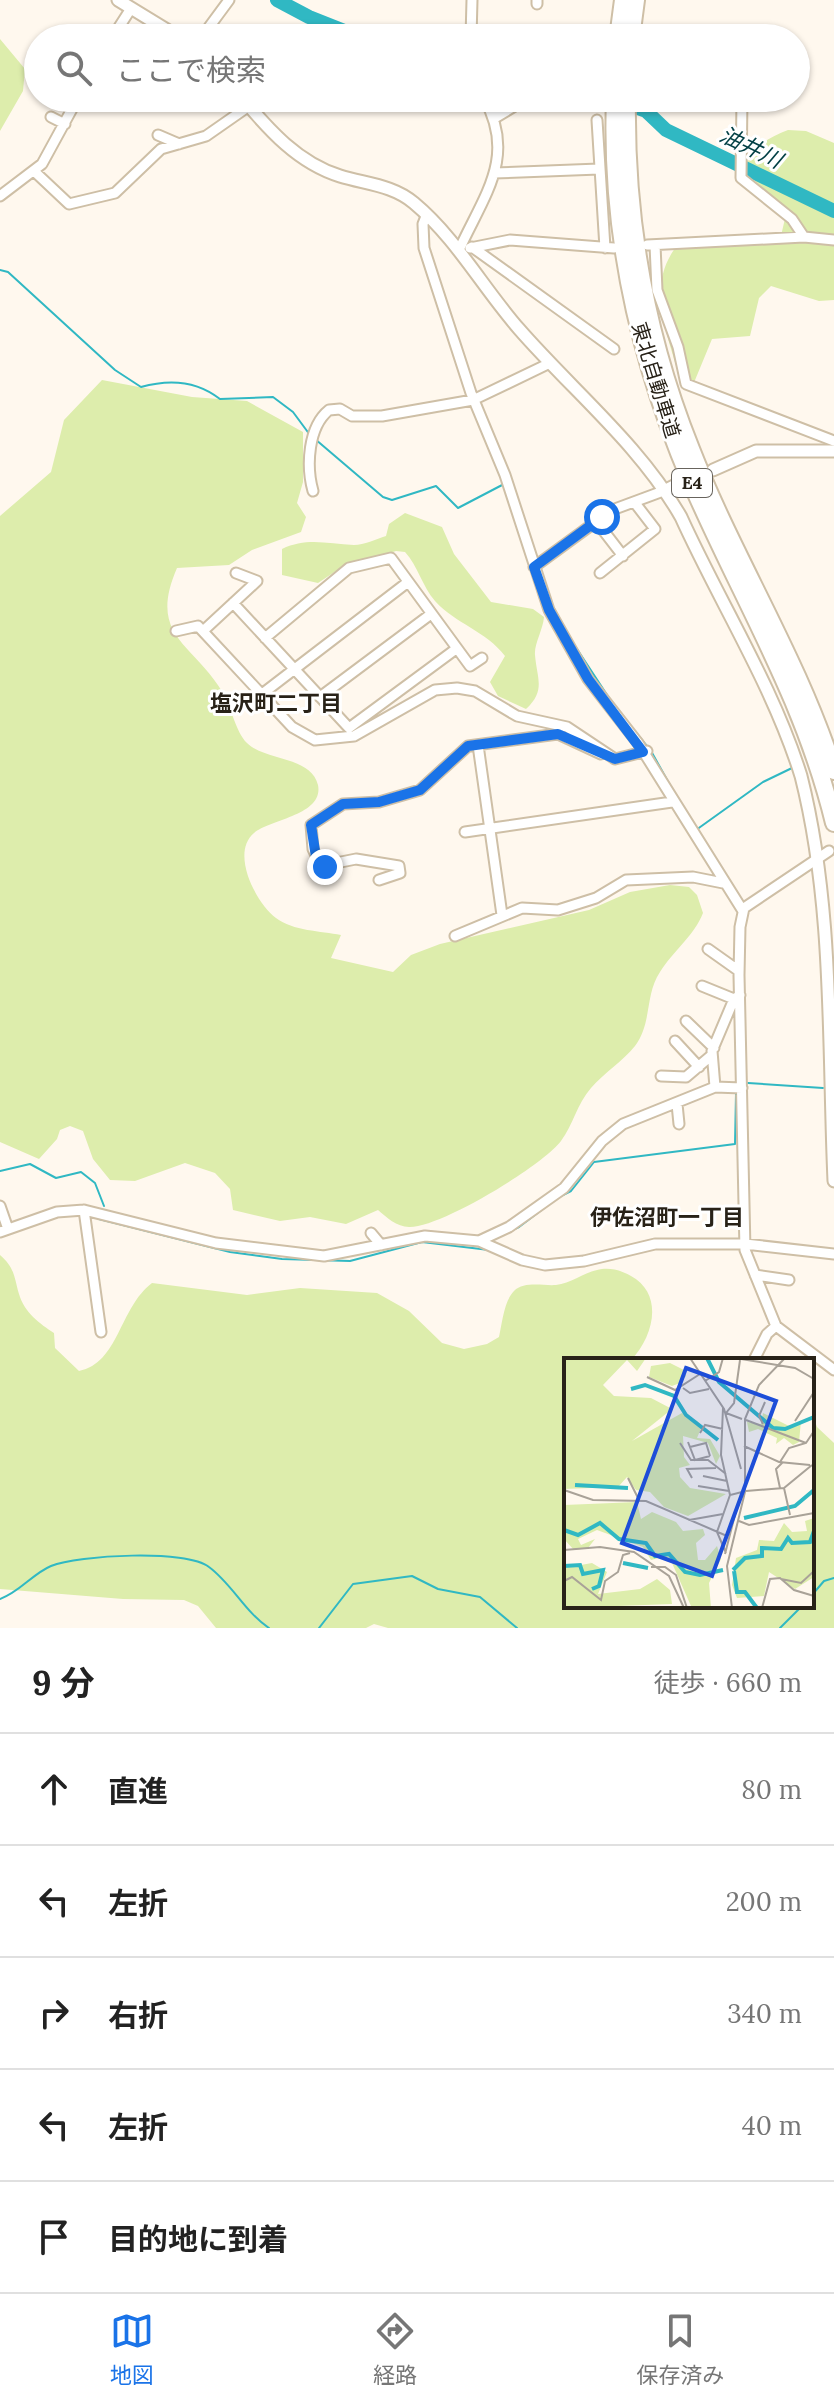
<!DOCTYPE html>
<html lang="ja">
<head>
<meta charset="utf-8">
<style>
	body { margin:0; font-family:Lora,"Noto Sans JP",serif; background:#f2f2f2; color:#222 }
	.stop { position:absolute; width:24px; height:24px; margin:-18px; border:6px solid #1a73e8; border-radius:50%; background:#fff }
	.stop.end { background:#1a73e8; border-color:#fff; box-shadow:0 2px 8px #0008 }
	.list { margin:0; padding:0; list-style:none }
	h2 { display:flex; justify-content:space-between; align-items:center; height:104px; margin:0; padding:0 32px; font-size:34px }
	h2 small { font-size:26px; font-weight:400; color:#767676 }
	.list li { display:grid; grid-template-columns:52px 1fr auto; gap:24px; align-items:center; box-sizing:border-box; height:112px; padding:0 32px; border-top:2px solid #e0e0e0 }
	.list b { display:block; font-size:30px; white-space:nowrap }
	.list em { font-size:26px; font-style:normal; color:#767676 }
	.icon { flex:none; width:44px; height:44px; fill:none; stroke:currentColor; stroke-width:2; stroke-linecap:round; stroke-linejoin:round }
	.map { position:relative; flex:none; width:834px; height:1628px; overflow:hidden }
	.search { position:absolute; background:#fff; box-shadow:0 2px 6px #0004; left:24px; right:24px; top:24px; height:88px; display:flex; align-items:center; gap:20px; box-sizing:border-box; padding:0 28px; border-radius:44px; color:#767676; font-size:30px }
	.sheet { height:664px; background:#fff }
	nav { display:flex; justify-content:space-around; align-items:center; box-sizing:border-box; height:112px; border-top:2px solid #e0e0e0; background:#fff; font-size:22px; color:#767676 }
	nav a { display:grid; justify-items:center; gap:4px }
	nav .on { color:#1a73e8 }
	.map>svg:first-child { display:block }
	.green { fill:#ddedac }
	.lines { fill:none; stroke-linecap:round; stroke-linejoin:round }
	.stream { stroke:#30b8c3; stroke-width:2 }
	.river { stroke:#30b8c3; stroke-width:14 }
	.minor-casing { stroke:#cebfa6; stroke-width:13 }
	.tertiary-casing { stroke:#cebfa6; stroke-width:15 }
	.motorway-casing { stroke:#cebfa6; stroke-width:20 }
	.minor { stroke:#fff; stroke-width:9 }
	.tertiary { stroke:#fff; stroke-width:11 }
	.motorway { stroke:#fff; stroke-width:16 }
	.route { stroke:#1a73e8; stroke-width:10 }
	.labels { text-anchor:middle; stroke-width:6; stroke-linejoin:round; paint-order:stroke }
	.shield { fill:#fff; stroke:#68645d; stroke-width:2 }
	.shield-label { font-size:18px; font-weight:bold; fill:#282218 }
	.street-label { font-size:20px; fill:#282218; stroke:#fff }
	.water-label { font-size:22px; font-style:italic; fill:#034045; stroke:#fff }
	.neighbourhood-label { font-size:22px; font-weight:bold; fill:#282218; stroke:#fff }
	.inset-river { fill:none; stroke:#30b8c3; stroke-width:4 }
	.inset-road { fill:none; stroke:#a9a298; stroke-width:2 }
	.view { fill:#1d4ed8; fill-opacity:0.15; stroke:#1d4ed8; stroke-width:4 }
	.inset-edge { fill:none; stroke:#282218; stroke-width:4 }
</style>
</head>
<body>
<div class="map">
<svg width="834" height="1628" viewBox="0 0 834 1628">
	<rect width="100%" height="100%" fill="#fff8ee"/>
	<path class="green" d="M0 39 25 69 23 91 0 131Z
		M788 130 806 131 834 143V300L819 301 771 286 759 298 750 336 712 339 693 385 679 376C666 329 645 284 679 243L780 240 787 210 748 175 746 167C752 146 770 137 788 130Z
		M102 380 192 397 247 401 303 432V482L297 503 306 517 301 532 252 550 229 565 177 568C147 637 194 643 223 693 232 708 235 731 247 743 265 761 311 756 318 785 324 815 271 819 254 833 230 853 256 903 276 918 293 931 321 931 341 935L331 958 393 972 411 955 440 944 589 910 630 892 670 885 689 887 697 895 703 913C694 936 673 951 660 972 645 994 652 1024 635 1046 623 1061 604 1073 591 1088 577 1104 573 1125 561 1141 542 1166 440 1228 409 1227 397 1227 386 1217 378 1210L346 1224 310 1217 280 1221 233 1210 230 1189 215 1173 185 1163 135 1181 110 1180 93 1159 83 1131 70 1126 60 1130 57 1139 39 1159 0 1142V516L51 472 64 420Z
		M405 513 442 527 454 554 491 602 533 609 544 617C543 630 534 644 535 655 537 679 546 690 526 709L498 696 490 682 505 656C486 631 456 624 435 601 422 586 418 566 405 552L396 551 339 569 318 583 282 575V549C307 537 328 544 354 545 364 545 376 539 386 536L389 524Z
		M0 1255C15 1268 14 1277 19 1294 24 1312 40 1324 54 1333L55 1348 79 1371C119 1363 119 1308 152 1283L247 1295 300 1288 377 1293 409 1311 442 1343 464 1349 487 1344 499 1337C502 1324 504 1301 514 1291 524 1281 543 1286 556 1285 572 1283 586 1271 602 1269 613 1268 622 1271 631 1276 664 1294 654 1336 631 1360H566V1606H812V1413L817 1427 834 1443V1628H388L374 1624 366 1628H216L198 1606 184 1600 123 1599 0 1589Z"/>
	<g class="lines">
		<path class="stream" d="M0 270 8 272 115 370 141 387C169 379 197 381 220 399L273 397 293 412 310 435
			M315 439 383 497 392 500 436 486 458 508 504 484
			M553 607 558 616
			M575 646 613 704
			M627 722 651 751 676 796
			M696 830 763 782 792 768
			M748 1083 823 1088
			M0 1171 30 1164 56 1178 81 1172 95 1183 104 1206
			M557 1198 571 1191 594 1162 735 1144 736 1094
			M99 1219 230 1252 282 1259 350 1261 422 1242 489 1250
			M501 1235 519 1227 552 1202
			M812 1595 824 1581 834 1578
			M0 1599C20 1592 32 1574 51 1566 78 1555 187 1549 209 1567 232 1584 245 1612 269 1628
			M319 1628 353 1584 412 1576 438 1589 480 1597 517 1628
			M780 1628 802 1606"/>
		<path class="river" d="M277 0 309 17 362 38
			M618 101 646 111 666 130 834 211"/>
		<g class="minor-casing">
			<path id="minor" d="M537 0V4
				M112 38 130 10
				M201 38 229 0
				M471 38 472 0
				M742 98 741 178 792 219 804 237
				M51 117 65 124
				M495 118 518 104
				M597 120 605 248
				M158 135 179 144
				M35 172 69 204 115 193 161 149 206 136 249 106
				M494 173 599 169
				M0 196 42 164 78 98
				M427 214 423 224 424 248 471 393 505 475 549 610 588 679 638 743 743 911
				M647 245 804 237 834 240
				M655 245 657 290 678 347 686 384 834 441
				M472 247 614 349
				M470 248 510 240 614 248
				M459 250C484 195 517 157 484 98
				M313 491C306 466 308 427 329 410L340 409 352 416H382L473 400 550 363
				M596 521 623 556
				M534 567 612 510 666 490
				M600 573 655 529 635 503
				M233 603 349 728 456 649
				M176 631 198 626 292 727 315 740 354 736 435 690 457 688 475 691 517 716 567 727 615 759 647 751
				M203 631 257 581 236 573
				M265 638 349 568 391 558 470 666 482 658
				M262 694 408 582
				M320 697 431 614
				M478 745 502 915
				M465 832 672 802
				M829 851 744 908 740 927 739 975 745 1250 776 1326 834 1370
				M379 880 400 873 399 866 356 859 321 866 313 849 311 825 343 804 379 802 420 790 468 746 558 734 601 754
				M455 936 522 908 558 910 596 898 626 880 693 877 723 883
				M708 949 739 971
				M702 986 734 999
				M686 1021 714 1048
				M675 1041 699 1067
				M661 1076 686 1077 712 1055
				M715 1087 712 1051 734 999 740 995
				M677 1104 679 1124
				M0 1206 8 1229
				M84 1210 101 1332
				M0 1232 57 1212 84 1210 216 1243 324 1256 425 1236 479 1241 522 1260 545 1265 584 1261 655 1244H745L834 1254
				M371 1233 381 1245
				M479 1241 509 1227 564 1188 602 1141 623 1124 715 1087 742 1088
				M755 1275 789 1280
				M754 1360 767 1334 776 1326"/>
		</g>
		<g class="tertiary-casing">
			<path id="tertiary" d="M118 0 180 38
				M242 98C269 130 298 163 340 176 366 184 393 185 414 203 456 238 483 288 519 329 573 391 640 445 681 517 720 603 773 686 801 776 834 906 828 1046 834 1181
				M713 470 756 451H834
				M666 490 680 483"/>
		</g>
		<g class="motorway-casing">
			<path id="motorway" d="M618 38 623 0
				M631 38 636 0
				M615 98C610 230 639 361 691 482 741 598 804 698 834 823
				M627 98C625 219 646 337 691 449 734 559 798 658 834 771"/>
		</g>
		<use href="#minor" class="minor"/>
		<use href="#tertiary" class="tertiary"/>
		<use href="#motorway" class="motorway"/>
	</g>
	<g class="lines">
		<path class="route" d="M325 867 316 857 311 825 343 804 379 802 420 790 468 746 558 734 615 759 643 752 588 679 549 610 534 567 602 517"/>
	</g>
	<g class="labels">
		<rect class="shield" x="672" y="469" width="40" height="28" rx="6"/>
		<g class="shield-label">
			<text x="692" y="489">E4</text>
		</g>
		<g class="street-label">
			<text transform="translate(656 380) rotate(73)" y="7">東北自動車道</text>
		</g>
		<g class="water-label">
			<text transform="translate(751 147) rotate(26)" y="8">油井川</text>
		</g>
		<g class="neighbourhood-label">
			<text x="276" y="711">塩沢町二丁目</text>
			<text x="667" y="1225">伊佐沼町一丁目</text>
		</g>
	</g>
	<g transform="translate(564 1358)">
		<rect width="250" height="250" fill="#fff8ee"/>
		<path d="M0 0H82L73 13 63 2 39 27 50 38 87 40 108 51 68 83 118 55 133 63 138 68 133 80 146 81 156 98 152 106 144 85 119 78 120 99 126 107 115 110 116 119 126 130 162 136 124 158 100 149 86 134 72 132 63 119 54 129 0 131ZM106 5 120 12 122 18 116 25 108 28 85 19 87 8ZM199 55 227 69 237 63 235 84 229 87 220 80 212 86 213 80 194 71 185 74 183 64 197 66ZM73 144 77 161 88 154 112 164 119 173 139 171 141 177 132 185 134 202H141L153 188 157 201 145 225 147 250 127 248 108 205 99 199 87 202 79 189 33 172 14 181 17 187 31 181 24 190 10 192 0 181V147ZM250 160V219L231 231 205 214 200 238 173 240 168 227 172 200 193 192 195 182 210 183 220 165 228 174 243 173 241 163ZM28 205 43 214 34 236 76 231 93 221 106 232 108 246 0 250V210Z" fill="#ddedac"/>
		<path class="inset-river" d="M143 0 155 24 209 70 221 71 250 59M67 31 81 27 110 38 122 57 154 82M11 127 64 130M180 160 231 148 250 132M0 172 14 177 36 165 55 181 82 185 91 198 105 196 121 214 136 217 159 212M59 205 84 210M0 208 16 207 19 216 39 212 35 228 28 231M169 212 181 200 198 198V190L217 191 224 180 228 185 246 184 250 173M170 213 173 234H181L193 250"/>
		<path class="inset-road" d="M126 0 160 51 177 111M171 0 231 10 250 21M176 2 170 45 162 55 178 61M83 19 111 32 136 16M141 23 155 14 159 0M119 30 126 35 145 31M159 50 157 97 166 137M182 62 242 85M231 63 250 34M199 66 195 58 201 44M136 75 141 67 159 71M124 84 131 102 146 98M116 85 127 102H144L162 116M180 88 215 104 246 107M126 89 142 85 146 98M216 104 225 90 242 85 250 73M139 118 163 123M64 120 75 142M128 120 123 111 152 110M134 128 165 133M216 130 212 111 219 104M220 130 226 157M0 132 29 142 82 143 163 178M182 133 220 130 248 107M125 162 159 156M175 163 185 167 250 155M0 192 36 189 70 194 105 218 120 250M162 195 153 174 166 137 178 134M161 196 173 149M87 209H101L112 217 123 250M217 221 237 225 250 213M0 223 8 219 37 242 41 223 54 214 59 197 66 195M168 250 163 208 181 134V61L195 27 221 0M198 250 206 221 216 220 230 232 250 238"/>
		<path class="view" d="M122 10 212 43 148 218 58 185Z"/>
		<rect width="250" height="250" class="inset-edge"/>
	</g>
</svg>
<div class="stop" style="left:602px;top:517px"></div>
<div class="stop end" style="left:325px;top:867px"></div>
<div class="search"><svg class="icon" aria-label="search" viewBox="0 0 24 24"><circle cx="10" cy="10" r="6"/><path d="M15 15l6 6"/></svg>ここで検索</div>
</div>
<section class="sheet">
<h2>9 分<small>徒歩 · 660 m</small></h2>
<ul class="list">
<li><svg class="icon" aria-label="ahead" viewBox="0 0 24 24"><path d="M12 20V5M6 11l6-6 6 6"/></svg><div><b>直進</b></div><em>80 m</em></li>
<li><svg class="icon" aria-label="left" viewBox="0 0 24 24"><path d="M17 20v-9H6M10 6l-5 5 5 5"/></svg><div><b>左折</b></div><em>200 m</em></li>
<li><svg class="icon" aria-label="right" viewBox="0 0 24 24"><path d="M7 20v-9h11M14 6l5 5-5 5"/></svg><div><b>右折</b></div><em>340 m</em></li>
<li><svg class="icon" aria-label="left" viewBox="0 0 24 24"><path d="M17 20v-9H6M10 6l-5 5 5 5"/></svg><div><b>左折</b></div><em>40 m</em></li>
<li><svg class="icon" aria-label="arrive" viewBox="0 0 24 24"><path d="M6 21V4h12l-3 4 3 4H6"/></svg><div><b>目的地に到着</b></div></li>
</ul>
</section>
<nav>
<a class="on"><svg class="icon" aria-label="map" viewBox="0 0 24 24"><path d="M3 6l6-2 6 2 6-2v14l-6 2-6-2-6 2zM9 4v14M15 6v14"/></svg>地図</a>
<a><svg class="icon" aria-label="directions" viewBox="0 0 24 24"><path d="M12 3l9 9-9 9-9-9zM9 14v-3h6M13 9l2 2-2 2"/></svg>経路</a>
<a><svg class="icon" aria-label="saved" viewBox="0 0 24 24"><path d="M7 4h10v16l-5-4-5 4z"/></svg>保存済み</a>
</nav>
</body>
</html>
